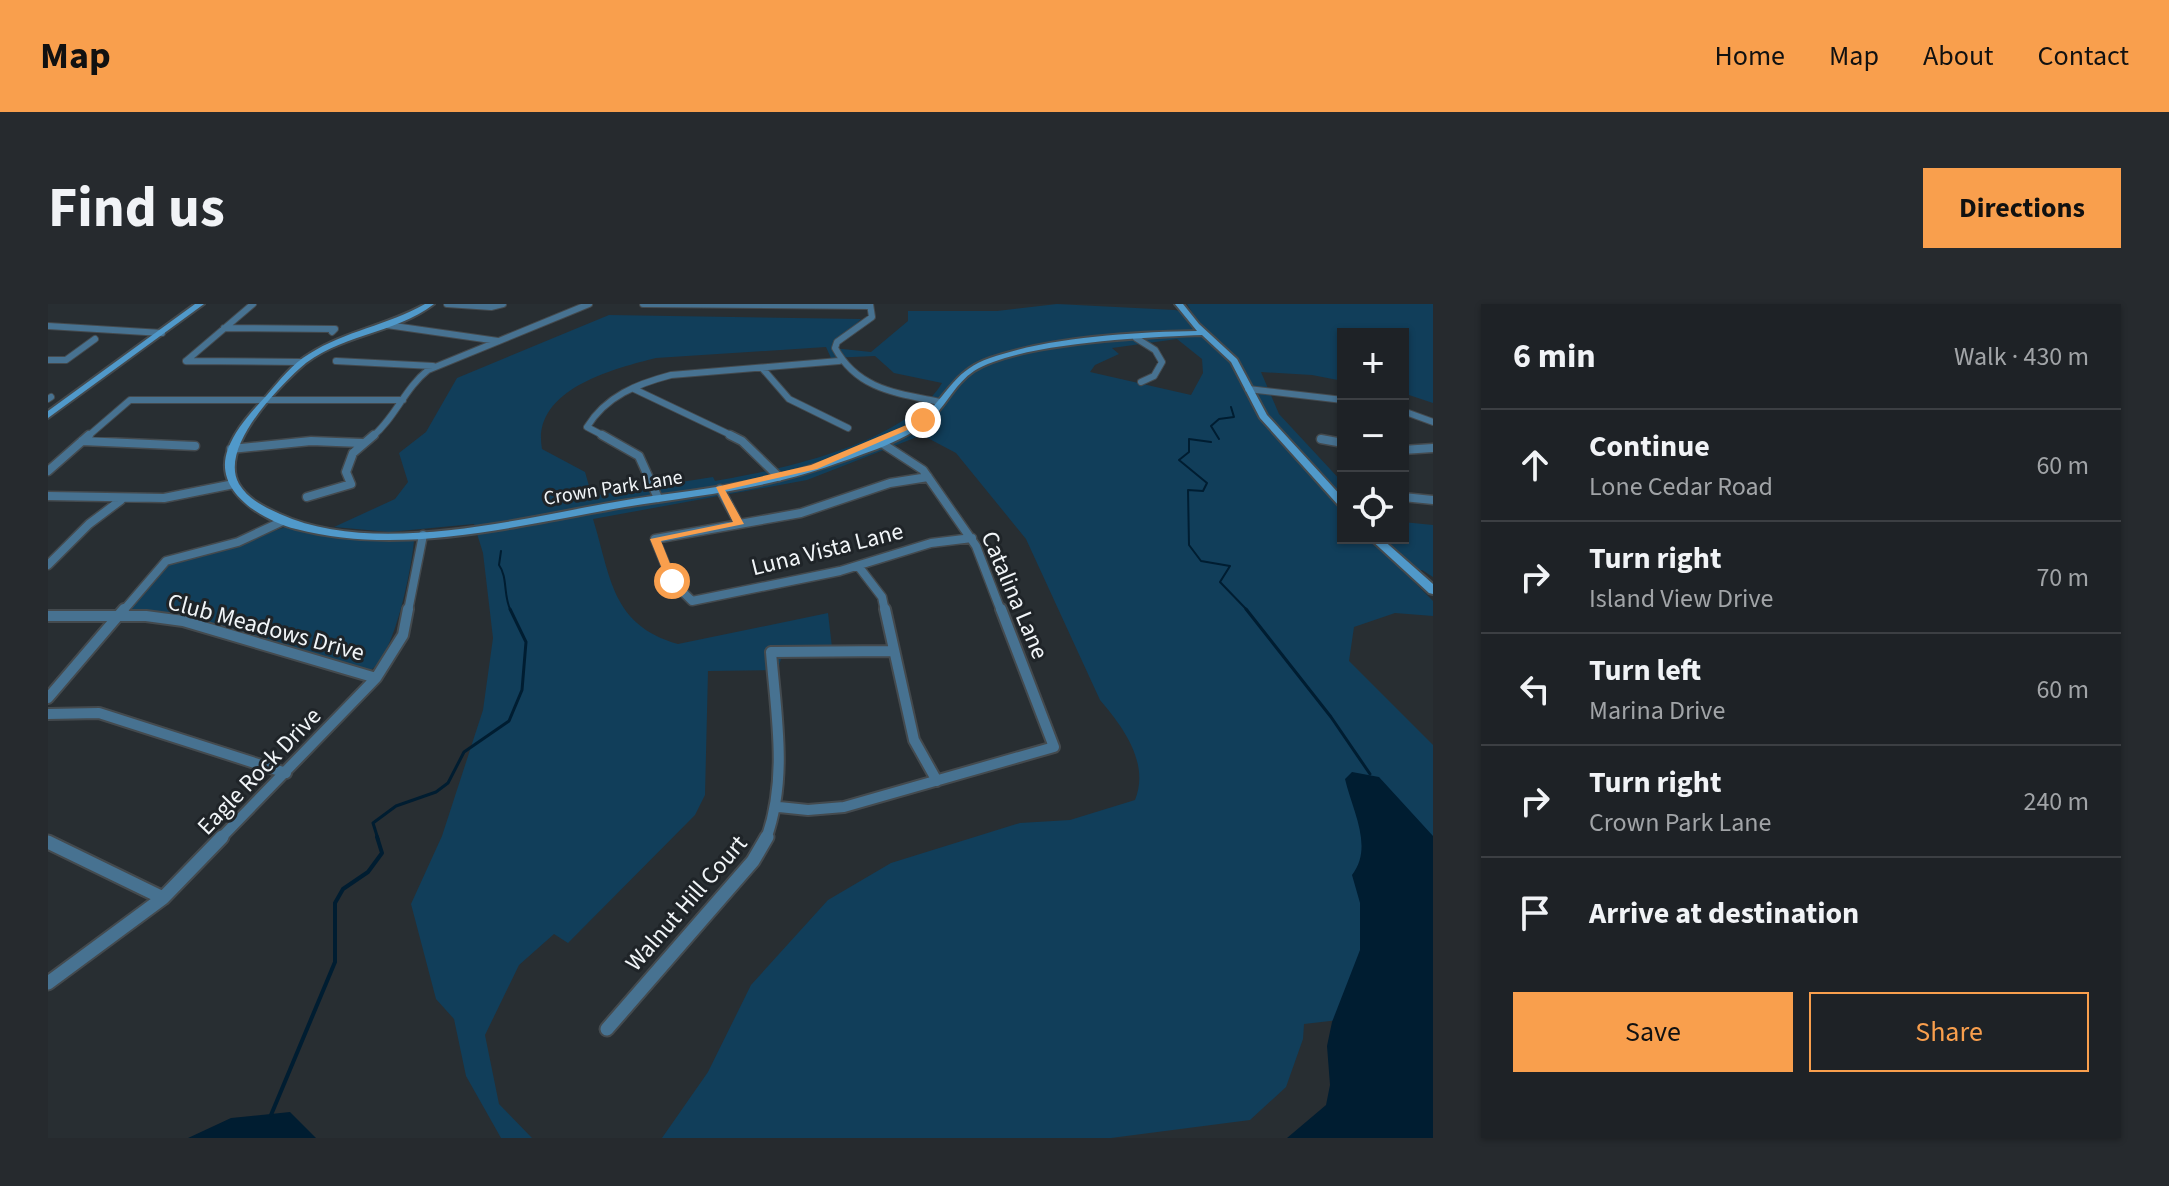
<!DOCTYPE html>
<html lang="en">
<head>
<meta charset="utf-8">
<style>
	body { margin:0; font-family:"Source Sans 3",sans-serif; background:#262a2e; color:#f1f3f6 }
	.controls { position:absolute; right:24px; top:24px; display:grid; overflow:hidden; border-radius:0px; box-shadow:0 2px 6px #0004 }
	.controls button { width:72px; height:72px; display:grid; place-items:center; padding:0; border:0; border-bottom:2px solid #3c3f43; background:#1e2226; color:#f1f3f6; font:40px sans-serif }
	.stop { position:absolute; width:24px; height:24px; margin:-18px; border:6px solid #f99f4d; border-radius:50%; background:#fff }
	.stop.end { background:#f99f4d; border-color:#fff; box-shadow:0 2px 8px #0008 }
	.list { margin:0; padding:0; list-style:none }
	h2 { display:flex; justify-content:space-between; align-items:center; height:104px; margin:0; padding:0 32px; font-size:34px }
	h2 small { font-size:26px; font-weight:400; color:#a1a4a7 }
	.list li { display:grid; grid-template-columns:52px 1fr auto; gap:24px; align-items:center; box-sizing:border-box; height:112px; padding:0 32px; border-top:2px solid #3c3f43 }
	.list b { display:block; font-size:30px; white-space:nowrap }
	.list p { margin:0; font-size:26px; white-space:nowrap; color:#a1a4a7 }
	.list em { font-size:26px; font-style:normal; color:#a1a4a7 }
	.actions { display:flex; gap:16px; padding:24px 32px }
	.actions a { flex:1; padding:18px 0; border:2px solid #f99f4d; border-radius:0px; text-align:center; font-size:28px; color:#f99f4d }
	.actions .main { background:#f99f4d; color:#111 }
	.icon { flex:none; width:44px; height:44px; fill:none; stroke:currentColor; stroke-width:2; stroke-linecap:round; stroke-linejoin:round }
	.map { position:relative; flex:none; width:1385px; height:834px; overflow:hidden; border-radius:0px }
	header { display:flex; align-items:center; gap:48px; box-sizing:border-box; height:112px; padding:0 40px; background:#f99f4d; color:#111 }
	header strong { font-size:38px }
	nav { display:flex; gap:44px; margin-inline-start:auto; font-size:28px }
	.intro { display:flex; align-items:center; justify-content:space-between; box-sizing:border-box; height:192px; padding:0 48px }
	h1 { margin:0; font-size:56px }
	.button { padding:20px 36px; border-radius:0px; background:#f99f4d; color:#111; font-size:28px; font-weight:700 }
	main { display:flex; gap:48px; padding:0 48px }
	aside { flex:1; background:#1e2226; border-radius:0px; box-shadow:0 2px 6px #0004 }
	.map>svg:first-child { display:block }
	.green { fill:#113e5a; fill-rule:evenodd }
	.water { fill:#001d31 }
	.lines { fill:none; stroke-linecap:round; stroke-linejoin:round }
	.stream-far2 { stroke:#001d31; stroke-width:2 }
	.stream-far1 { stroke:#001d31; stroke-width:3 }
	.stream { stroke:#001d31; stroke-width:4 }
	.street-far3-casing { stroke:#444a4e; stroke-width:8 }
	.street-far2-casing { stroke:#444a4e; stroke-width:11 }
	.street-far1-casing { stroke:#444a4e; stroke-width:14 }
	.street-casing { stroke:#444a4e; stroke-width:17 }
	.secondary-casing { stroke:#444a4e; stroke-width:4 }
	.street-far3 { stroke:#477291; stroke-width:6 }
	.street-far2 { stroke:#477291; stroke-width:8 }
	.street-far1 { stroke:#477291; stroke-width:10 }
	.street { stroke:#477291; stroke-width:13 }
	.secondary { fill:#5099ca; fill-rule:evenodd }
	.route { fill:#f99f4d }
	.labels { text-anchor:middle; stroke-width:6; stroke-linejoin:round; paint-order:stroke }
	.far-street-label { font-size:20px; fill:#f1f5f8; stroke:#1f2428 }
	.street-label { font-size:24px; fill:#f1f5f8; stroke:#1f2428 }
</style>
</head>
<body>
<header>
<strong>Map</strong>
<nav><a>Home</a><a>Map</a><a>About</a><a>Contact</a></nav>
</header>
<div class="intro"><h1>Find us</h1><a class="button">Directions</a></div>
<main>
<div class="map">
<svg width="1385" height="834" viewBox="0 0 1385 834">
	<rect width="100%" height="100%" fill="#282e32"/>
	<path class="green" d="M1009 0 1127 6 1145 10 1139 0H1385V99L1355 89V30H1295V77L1264 71 1213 68 1231 110 1295 179V234H1355V218L1385 221V273L1374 266 1360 272 1385 297V312L1347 309 1306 323 1301 357 1385 441V621L1317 713 1256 720 1255 735 1238 783 1202 816 1063 834H614L660 768 703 681 780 596 843 559 972 519 1022 516 1087 496C1102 459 1075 423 1052 396L978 235 908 149 874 131 759 176 545 215C563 273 563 321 630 340L780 309 785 352 734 351 730 366 660 367 657 491 647 511 520 639 506 630 471 661 437 731 451 800 484 834H453L418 772 406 715 388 695 363 600 394 532 435 406 445 334 435 249 426 220 341 228 286 223 347 195 360 178 351 149 378 128 409 74 561 11 813 15 785 44 823 48 860 17V7H949ZM1129 35 1154 55 1155 69 1143 91 1042 68 1047 61 1071 50 1064 44ZM778 43 783 54 827 52 846 69 894 79C858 139 733 166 667 177L665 173 544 192 537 168 494 145C483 86 564 65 608 54Z
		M238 223 292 235 366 236C364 263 346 356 321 367L82 308 81 305 120 260Z"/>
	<path class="water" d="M1304 468 1331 473 1385 532V834H1239L1278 801 1282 781 1279 742 1284 718 1312 646V599L1304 571C1326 543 1304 506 1297 475Z
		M242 808 268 834H140L183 814Z"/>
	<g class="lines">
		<path class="stream-far2" d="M1171 135 1163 122 1171 115 1186 113 1183 103
			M1163 138 1141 135V148L1131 156 1159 179 1155 187 1140 186 1141 241 1153 257 1182 262 1172 278 1200 307
			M453 247 451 261C460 273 455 293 463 307"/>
		<path class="stream-far1" d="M1198 305 1283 413 1322 470
			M330 535 325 519 348 502 388 488 400 479 416 448 461 417 474 386 478 338 462 305"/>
		<path class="stream" d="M223 811 287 658V599L295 585 320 568 334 549 329 533"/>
		<g class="street-far3-casing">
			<path id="street-far3" d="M399 0 443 3 455 0
				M595 0 822 2
				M822 0 824 13 789 38 787 44C810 86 849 89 892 98
				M339 21 450 37
				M0 22 114 29
				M176 24 287 25 284 28
				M1088 34 1107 46 1114 58 1106 72 1093 78
				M0 56H18L47 35
				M138 57 254 58
				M138 57 205 0
				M288 57 385 62
				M714 64 741 95 800 124
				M586 85 687 133
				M1200 85 1295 96
				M0 95 3 93
				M1355 107 1385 118
				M39 133 82 96H355
				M324 133C347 114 357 84 380 66L541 0
				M558 133 539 123C558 92 589 80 623 71L791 57"/>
		</g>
		<g class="street-far2-casing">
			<path id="street-far2" d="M554 131 591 152 610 194
				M682 131 694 137 731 173
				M1273 135 1295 139
				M34 137 147 142
				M832 138 875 166 928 242 953 307
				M183 145 263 137 314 139
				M1355 146 1385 144
				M0 167 41 131
				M880 173 842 179 753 209 607 235 624 277 644 297 792 267 883 239 924 234
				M672 185 691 220
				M0 192 116 194 186 180
				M259 193 303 180 298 168 305 149 326 131
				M1355 193 1385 196
				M0 261 41 220 73 196
				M811 263 834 293 837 307
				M75 307 118 257 190 238 235 217
				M360 307 375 231"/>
		</g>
		<g class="street-far1-casing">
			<path id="street-far1" d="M837 305 866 436 889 477
				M0 312H98L135 317 328 374
				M0 394 76 305
				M0 410 51 409 238 469
				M731 503 760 506 796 503 1006 443 953 305
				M172 535 328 374 355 331 360 305
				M718 535C740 474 728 411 723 348L846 347"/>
		</g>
		<g class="street-casing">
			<path id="street" d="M0 538 115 594
				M0 679 115 594 174 533
				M559 725 705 557 719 533"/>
		</g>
		<g class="secondary-casing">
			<path id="secondary" d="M147 0H156L0 114V107Z
				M377 0H386C346 31 289 30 251 65 227 87 171 145 191 180 200 195 216 203 232 210 326 253 469 215 567 198 619 189 671 185 722 173 760 164 799 151 834 136 850 129 866 121 879 109 902 86 908 66 942 54 1002 33 1085 28 1149 27L1127 0H1135L1151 20 1189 55 1219 111 1295 194V203L1291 202 1212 114 1183 58 1154 31C1099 33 970 39 926 67 908 79 900 98 886 112 870 127 849 137 829 145 794 158 758 171 721 179 674 190 625 195 577 203 470 221 356 253 248 225 214 216 164 187 180 145 188 124 204 107 219 91 232 76 244 60 261 50 297 27 340 21 377 0Z
				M1321 234H1333L1385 280V290L1381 289Z"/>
		</g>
		<use href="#street-far3" class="street-far3"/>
		<use href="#street-far2" class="street-far2"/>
		<use href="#street-far1" class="street-far1"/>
		<use href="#street" class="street"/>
		<use href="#secondary" class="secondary"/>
	</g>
	<path class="route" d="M875 114 878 118 769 165 677 186 696 220 613 237 629 277 624 280 619 277 602 235 685 218 668 183 763 161Z"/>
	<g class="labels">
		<g class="far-street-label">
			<text transform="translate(565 183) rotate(-9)" y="7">Crown Park Lane</text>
		</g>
		<g class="street-label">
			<text transform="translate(779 245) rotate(-14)" y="8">Luna Vista Lane</text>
			<text transform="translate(967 291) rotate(67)" y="8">Catalina Lane</text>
			<text transform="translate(218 323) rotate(15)" y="8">Club Meadows Drive</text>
			<text transform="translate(211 467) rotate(-46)" y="8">Eagle Rock Drive</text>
			<text transform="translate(638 599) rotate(-49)" y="8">Walnut Hill Court</text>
		</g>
	</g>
</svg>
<div class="controls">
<button>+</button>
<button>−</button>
<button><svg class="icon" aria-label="locate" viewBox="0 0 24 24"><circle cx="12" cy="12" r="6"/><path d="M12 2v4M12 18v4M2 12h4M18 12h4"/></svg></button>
</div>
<div class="stop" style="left:624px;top:277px"></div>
<div class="stop end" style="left:875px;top:116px"></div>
</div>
<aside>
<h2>6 min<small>Walk · 430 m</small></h2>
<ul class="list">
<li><svg class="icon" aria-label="ahead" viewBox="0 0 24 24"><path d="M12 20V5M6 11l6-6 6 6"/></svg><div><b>Continue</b><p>Lone Cedar Road</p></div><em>60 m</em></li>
<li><svg class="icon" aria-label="right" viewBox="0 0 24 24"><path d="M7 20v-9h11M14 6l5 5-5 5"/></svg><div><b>Turn right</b><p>Island View Drive</p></div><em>70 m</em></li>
<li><svg class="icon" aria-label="left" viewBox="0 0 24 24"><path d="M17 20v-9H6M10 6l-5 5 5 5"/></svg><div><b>Turn left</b><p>Marina Drive</p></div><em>60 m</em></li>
<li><svg class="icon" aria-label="right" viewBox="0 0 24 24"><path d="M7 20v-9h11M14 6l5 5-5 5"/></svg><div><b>Turn right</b><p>Crown Park Lane</p></div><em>240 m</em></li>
<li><svg class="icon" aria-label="arrive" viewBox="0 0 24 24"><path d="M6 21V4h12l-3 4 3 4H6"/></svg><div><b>Arrive at destination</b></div></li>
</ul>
<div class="actions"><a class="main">Save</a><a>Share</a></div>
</aside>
</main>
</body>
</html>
